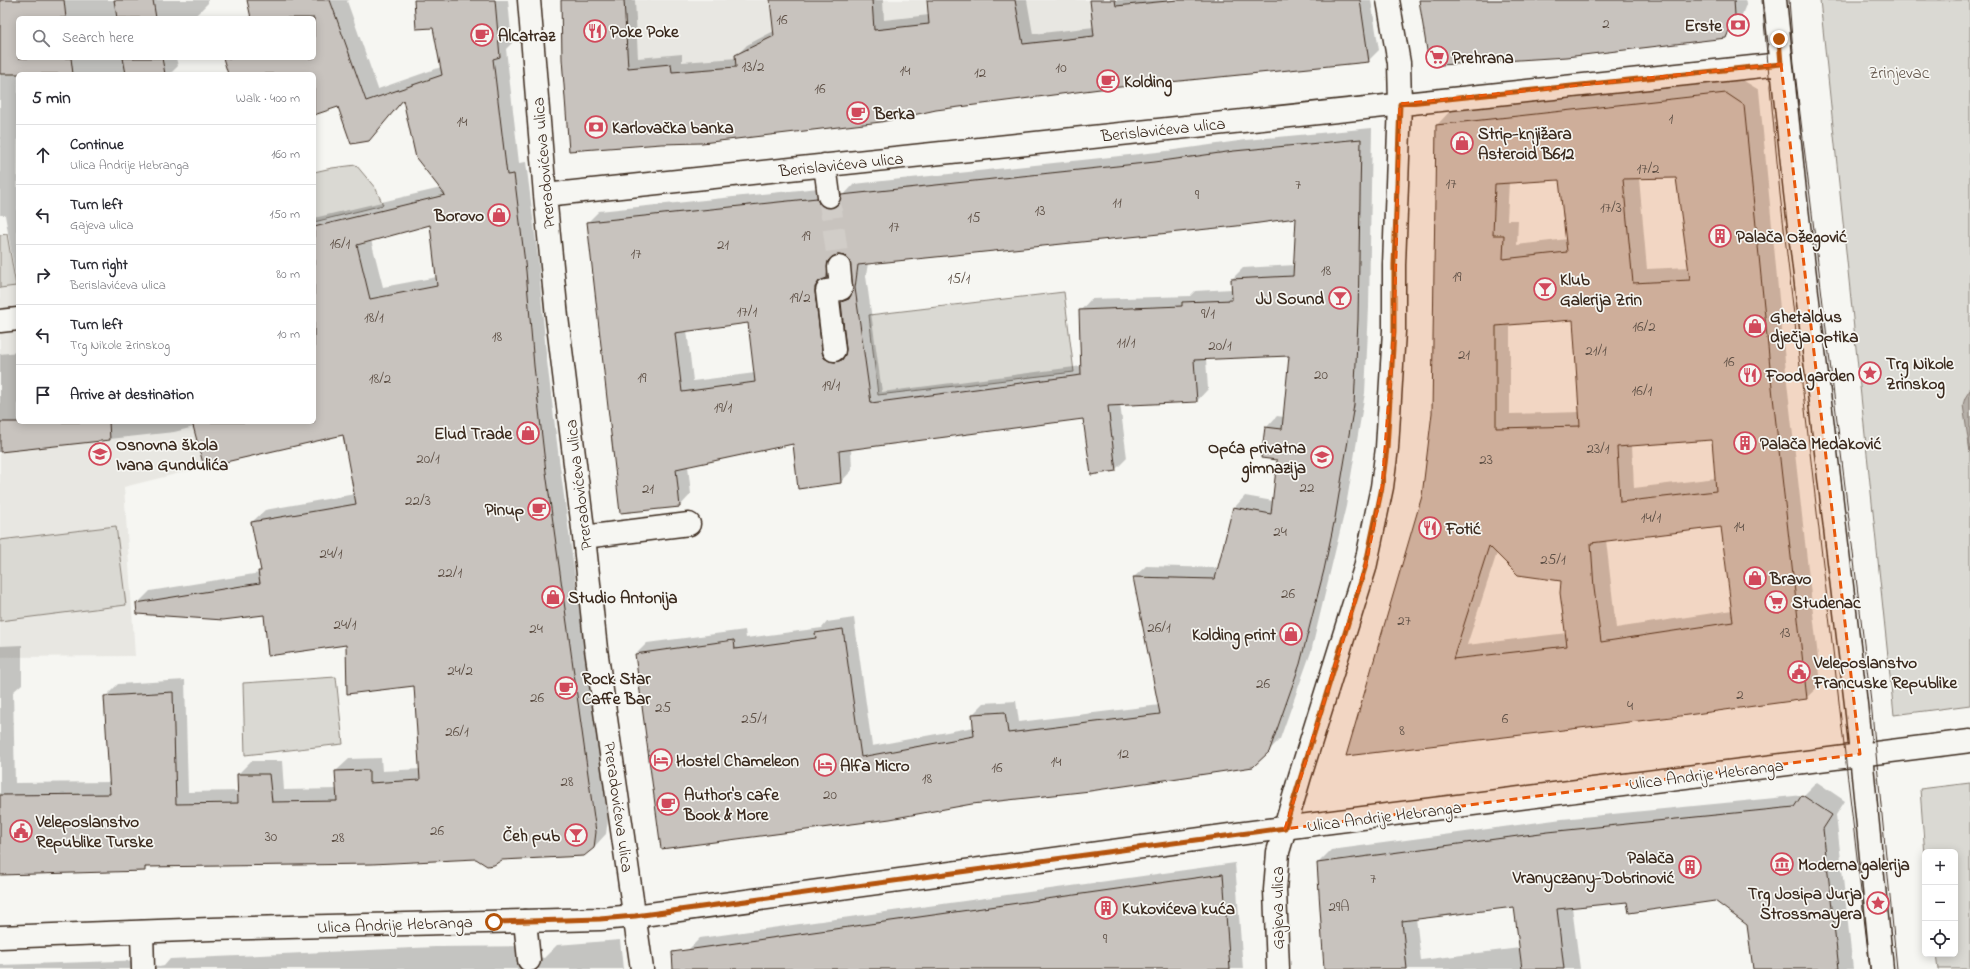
<!DOCTYPE html>
<html lang="en">
<head>
<meta charset="utf-8">
<style>
	body { margin:0; font-family:"Indie Flower",sans-serif; background:#f2f2f3; color:#2b2b33 }
	.controls { position:absolute; right:12px; bottom:12px; display:grid; overflow:hidden; border-radius:6px; box-shadow:0 2px 10px #0003 }
	.controls button { width:36px; height:36px; display:grid; place-items:center; padding:0; border:0; border-bottom:1px solid #e1e1e2; background:#fff; color:#2b2b33; font:20px sans-serif }
	.stop { position:absolute; width:12px; height:12px; margin:-9px; border:3px solid #b45309; border-radius:50%; background:#fff }
	.stop.end { background:#b45309; border-color:#fff; box-shadow:0 1px 4px #0008 }
	.list { margin:0; padding:0; list-style:none }
	h2 { display:flex; justify-content:space-between; align-items:center; height:52px; margin:0; padding:0 16px; font-size:17px }
	h2 small { font-size:13px; font-weight:400; color:#7c7c81 }
	.list li { display:grid; grid-template-columns:26px 1fr auto; gap:12px; align-items:center; box-sizing:border-box; height:60px; padding:0 16px; border-top:1px solid #e1e1e2 }
	.list b { display:block; font-size:15px; white-space:nowrap }
	.list p { margin:0; font-size:13px; white-space:nowrap; color:#7c7c81 }
	.list em { font-size:13px; font-style:normal; color:#7c7c81 }
	.icon { flex:none; width:22px; height:22px; fill:none; stroke:currentColor; stroke-width:2; stroke-linecap:round; stroke-linejoin:round }
	.map { position:relative; flex:none; width:1970px; height:969px; overflow:hidden }
	.search { position:absolute; background:#fff; box-shadow:0 2px 10px #0003; left:16px; top:16px; width:300px; height:44px; display:flex; align-items:center; gap:10px; box-sizing:border-box; padding:0 14px; border-radius:6px; color:#7c7c81; font-size:15px }
	.panel { position:absolute; background:#fff; box-shadow:0 2px 10px #0003; left:16px; top:72px; width:300px; height:352px; border-radius:6px }
	.map>svg:first-child { display:block }
	.built { fill:#e8e7e2 }
	.green { fill:#dad9d3; stroke:#8a8278 }
	.water { fill:#b6b0a9; stroke:#857a71 }
	.shadow { fill:#0003; fill-rule:evenodd }
	.building { fill:#c8c3be; stroke:#3b2a1e; fill-rule:evenodd }
	.lines { fill:none; stroke-linecap:round; stroke-linejoin:round }
	.minor-tunnel { stroke:#d1cdc8; stroke-width:22; stroke-dasharray:22 11; stroke-linecap:butt }
	.minor-casing { stroke:#3b2a1e; stroke-width:25 }
	.major-casing { stroke:#3b2a1e; stroke-width:25 }
	.minor { stroke:#f6f6f2; stroke-width:22 }
	.major { stroke:#f6f6f2; stroke-width:22 }
	.tram { stroke:#3b2a1e; stroke-width:1 }
	.route { stroke:#b45309; stroke-width:5 }
	.marked { fill:#e8590c; fill-opacity:0.2; stroke:#e8590c; stroke-width:3; stroke-dasharray:8 5; stroke-linejoin:round }
	.labels { text-anchor:middle; stroke-width:3.5; stroke-linejoin:round; paint-order:stroke }
	.number-label { font-size:15px; fill:#5e5046 }
	.poi-label { font-size:17px; font-weight:bold; fill:#3b2a1e; stroke:#f6f6f2; text-anchor:start }
	.park-label { font-size:17px; fill:#63564b; stroke:#f6f6f2 }
	.street-label { font-size:17px; fill:#3b2a1e; stroke:#f6f6f2 }
</style>
</head>
<body>
<div class="map">
<svg width="1970" height="969" viewBox="0 0 1970 969">
	<rect width="100%" height="100%" fill="#f6f6f2"/>
	<filter id="ink" filterUnits="userSpaceOnUse"><feTurbulence type="fractalNoise" baseFrequency=".025" numOctaves="2"/><feDisplacementMap in="SourceGraphic" scale="8" xChannelSelector="R" yChannelSelector="G"/><feConvolveMatrix kernelMatrix="1 2 1 2 8 2 1 2 1" color-interpolation-filters="sRGB"/></filter>
	<g filter="url(#ink)">
		<path class="built" d="M561 0H1360L1369 62 1100 89 936 110 881 122 702 143 661 144 569 151 562 59Z
			M7 234 16 285H18V422H199L197 441 204 467 124 487 135 656 0 657V235Z"/>
		<path class="green" d="M1820 0H1970V705L1894 715Z
			M356 165 376 189 383 205 314 222V172L332 168Z
			M7 234 16 286 0 288V235Z
			M1064 292 1074 372 878 395 869 315Z
			M116 526 126 605 0 621V540Z
			M336 677 343 744 245 755 243 683Z
			M1970 783V969H1938L1936 954H1955V852H1925V855L1920 789Z"/>
		<path class="water" d="M1970 390V452L1963 405 1965 398Z"/>
		<path class="shadow" d="M0 0H208V3L196 15 181 18H18V58H176L178 66 170 74H18L17 285 5 215H0Z
			M248 0H350L347 1 378 89 441 67 434 27 415 0H508L512 43 506 49 519 163 526 162 538 258 546 353 559 459 608 819 606 834 594 847 476 858 148 866 144 870 0 873V646L22 645V684L13 692 15 783 110 782 105 697 118 684 185 680 188 792 238 791V774L251 761H282L284 790 337 789 336 771 349 759 381 758 382 771 421 769 415 685 347 644 265 614 137 604 150 591 260 573 262 569 252 522 265 510 355 494 344 434 194 427 174 432 0 451V354L18 352V422H314V218L441 188 404 100 369 140 339 105 314 113V74H229L224 58H314V18H252ZM431 224 437 277 383 287 371 240Z
			M562 0H635L638 58 682 54V62L737 58V55L747 45 774 31 771 0H883L884 20 929 15 928 0H1027L1033 34 1094 27 1091 0H1371L1379 50 1368 61 1099 88 661 143Z
			M1420 0H1746L1747 2 1738 25 1726 37Z
			M1741 79 1759 90 1787 382 1821 684 1806 698 1347 755 1423 496 1433 413 1437 125 1451 110ZM1677 176 1689 267 1647 269 1639 178ZM1560 179 1567 239 1517 245 1518 220H1507L1509 182ZM1574 319 1580 412 1510 414V324ZM1713 439 1716 478 1634 488 1632 445ZM1721 526 1732 610 1616 628 1606 540ZM1497 553 1562 580 1567 633 1467 645Z
			M1372 128 1369 308 1365 393 1346 506 1311 652 1280 739 1253 767 972 803 890 818 636 654 647 643 745 630 746 638 822 628 827 622 854 618 872 746 974 727 973 714 984 703 1016 701 1019 722 1160 705 1134 577 1146 566 1219 568 1234 508 1245 496 1273 501 1278 459 1266 428 1277 416 1284 417 1290 355 1206 359 1208 389 1197 401 1120 404 1127 458 1115 470 1084 418 851 448 852 470 841 482 799 488 793 443 688 466 691 494 680 506 588 222 599 211 828 187 836 197H842L854 184 1167 151 1246 140ZM1297 217 1295 265 1243 268 1232 279V289L1195 291 1190 296 1091 299 1080 311 1082 366 882 392 866 276 868 263ZM838 254 844 255 850 260 854 290 842 302 846 351H841L826 280 838 266ZM749 322 755 373 693 381 687 330Z
			M1817 782 1845 801 1836 815 1853 969H1754L1747 924 1715 900 1628 901 1572 907 1580 969H1325L1318 863 1331 850 1562 819 1804 795ZM1515 906 1520 948 1421 960 1416 918Z
			M1235 863 1243 969H690L688 950 700 938Z
			M620 940 623 969H0V965L147 960 151 965 159 967 164 966 170 959 435 947 531 946 539 957 544 958 557 945Z"/>
		<path class="building" d="M0 0H64L66 18H18V58H71L73 74H0Z
			M114 0H153L156 18H117Z
			M247 0H330L366 101 442 75 433 28 416 29 414 0H495L500 57 493 59 507 175 514 174 526 271 534 366 546 472 596 832 594 848 584 856 502 860 494 865 487 866 476 859 372 864 145 867V871L0 875V795L110 794 104 696 173 692 176 804 238 803 237 774H269L272 802 337 801 335 771 369 770V783L420 780 414 686 347 694 346 645 268 656 264 615 223 620 137 614 136 603 260 583 258 571H261L251 522 356 504 343 435 204 467 192 422H314V227L445 195 416 158 403 100 369 141 351 144 338 107 314 115V74H228L223 58H314V18H251ZM430 225 437 286 370 299 357 245Z
			M561 0H624L628 68 671 64 672 72 736 67 735 55 774 36 770 0H872L874 30 929 24 927 0H1015L1023 44 1094 36 1090 0H1115L1116 6 1178 0H1360L1369 62 1100 89 936 110 881 122 702 143 661 144 569 151 562 59Z
			M1419 0H1734L1735 15 1726 38 1566 57 1440 65 1428 57Z
			M123 58H162L165 74H126Z
			M1726 93 1744 105 1773 397 1807 699 1680 716 1346 756 1422 496 1432 413 1436 125ZM1676 178 1690 280 1633 283 1623 179ZM1559 180 1567 252 1503 259 1504 235H1493L1495 184ZM1573 320 1580 426 1496 428V326ZM1712 440 1716 491 1620 502 1617 447ZM1721 527 1733 622 1601 642 1594 588 1591 543ZM1489 546 1518 575 1561 581 1560 593 1567 646 1453 659Z
			M1361 139 1358 320 1354 405 1335 518 1324 570 1300 664 1269 752 1253 767 1090 791 972 804 890 819 661 849 635 654 734 640 735 649 816 638 815 633 843 629 861 757 974 736 972 714 1005 712 1008 733 1160 714 1133 577 1215 579 1233 507 1271 514 1277 460 1261 458 1265 427 1282 429 1289 356 1194 360 1197 402 1108 406 1116 471 1091 475 1083 419 839 451 841 483 798 489 793 444 676 469 680 507 620 513 587 222 817 198 819 204 825 208H830L837 206 840 201 841 195 1155 162 1234 151ZM1296 218 1293 276 1231 279 1232 300 1182 302V306L1079 310 1081 375 871 403 855 288 858 265 1237 226ZM838 255 845 256 849 260 853 288 849 299 841 302 846 349 845 355 842 360 835 362 829 361 824 358 822 352 815 292V287L819 281 827 278 828 261 832 257ZM748 323 755 382 682 392 675 333Z
			M0 422H109L110 440 0 452Z
			M1802 795 1832 815 1823 829 1839 969H1753L1747 925 1715 901 1629 913 1627 902 1557 909 1564 969H1522L1514 907 1402 921 1407 969H1324L1317 863 1548 832 1794 807Z
			M1223 874 1230 969H673L672 952Z"/>
		<g class="lines">
			<path class="minor-tunnel" d="M829 196 839 267"/>
			<g class="minor-casing">
				<path id="minor" d="M529 0 545 195 557 317 584 537 596 649 642 969
					M1775 0 1795 192 1856 704 1882 969
					M825 165 829 196
					M545 195 1781 64
					M0 321 18 319
					M834 350 827 291 841 289 839 267
					M584 537 689 524
					M525 921 529 960
					M142 932 143 969
					M1278 969 1275 890 1278 852 1300 776 1365 568 1382 487 1387 448 1394 331V265L1400 104 1399 63 1388 0"/>
			</g>
			<g class="major-casing">
				<path id="major" d="M0 937 211 929 600 919 635 916 1245 833 1970 741"/>
			</g>
			<use href="#minor" class="minor"/>
			<use href="#major" class="major"/>
			<path class="tram" d="M1762 0 1780 194 1870 969
				M1789 0 1794 64 1871 702 1897 969"/>
		</g>
	</g>
	<g class="lines" filter="url(#ink)">
		<path class="route" d="M494 922 600 919 635 916 1285 828 1365 568 1382 487 1387 448 1394 331V265L1400 104 1781 64 1779 39"/>
	</g>
	<path class="marked" d="M1781 64 1860 754 1285 829 1365 568 1382 487 1394 331 1400 104Z"/>
	<defs>
		<g id="bank-ring" transform="scale(1.15)"><circle r="9.5" fill="#f6f6f2" stroke="#d1495b" stroke-width="1.5"/><path d="M-6-4H6V4H-6ZM0-2.3a2.3 2.3 0 1 0 0 4.6a2.3 2.3 0 1 0 0-4.6Z" fill="#d1495b"/></g>
		<g id="restaurant-ring" transform="scale(1.15)"><circle r="9.5" fill="#f6f6f2" stroke="#d1495b" stroke-width="1.5"/><path d="M-5-6h1v4h1v-4h1v4h1v-4h1v5L-1.5 .5V6h-2V.5L-5-1ZM5-6V6H3V1.5H1.5Q1.5-4 5-6Z" fill="#d1495b"/></g>
		<g id="cafe-ring" transform="scale(1.15)"><circle r="9.5" fill="#f6f6f2" stroke="#d1495b" stroke-width="1.5"/><path d="M-5.5-4.5H6V0H3Q3 3.5 0 3.5H-2.5Q-5.5 3.5-5.5 0ZM3-3.2v2h1.7v-2ZM-6 4.5H4V6H-6Z" fill="#d1495b"/></g>
		<g id="supermarket-ring" transform="scale(1.15)"><circle r="9.5" fill="#f6f6f2" stroke="#d1495b" stroke-width="1.5"/><path d="M-6-5.5h2.5l.6 2H6L4.5 2H-2.5L-4.4-4H-6ZM-1.5 3.2a1.3 1.3 0 1 0 .1 0ZM3 3.2a1.3 1.3 0 1 0 .1 0Z" fill="#d1495b"/></g>
		<g id="shop-ring" transform="scale(1.15)"><circle r="9.5" fill="#f6f6f2" stroke="#d1495b" stroke-width="1.5"/><path d="M-5-2.5h2.3a2.7 3.5 0 0 1 5.4 0H5L5.5 6h-11ZM-1.5-2.5h3a1.5 2.3 0 0 0-3 0Z" fill="#d1495b"/></g>
		<g id="building-ring" transform="scale(1.15)"><circle r="9.5" fill="#f6f6f2" stroke="#d1495b" stroke-width="1.5"/><path d="M-4-6H4V6H1V3H-1V6H-4ZM-2.5-4.3h1.7v1.8h-1.7ZM.8-4.3h1.7v1.8H.8ZM-2.5-1h1.7V.8h-1.7ZM.8-1h1.7V.8H.8Z" fill="#d1495b"/></g>
		<g id="bar-ring" transform="scale(1.15)"><circle r="9.5" fill="#f6f6f2" stroke="#d1495b" stroke-width="1.5"/><path d="M-6-5H6L.8 .8V4.5H3.5V6h-7V4.5H-.8V.8Z" fill="#d1495b"/></g>
		<g id="sight-ring" transform="scale(1.15)"><circle r="9.5" fill="#f6f6f2" stroke="#d1495b" stroke-width="1.5"/><path d="M0-6L1.8-2.2L6-1.7L2.9 1.2L3.7 5.4L0 3.3L-3.7 5.4L-2.9 1.2L-6-1.7L-1.8-2.2Z" fill="#d1495b"/></g>
		<g id="school-ring" transform="scale(1.15)"><circle r="9.5" fill="#f6f6f2" stroke="#d1495b" stroke-width="1.5"/><path d="M0-5L7-2L0 1L-7-2ZM-4 1L0 2.5L4 1V4Q0 6-4 4Z" fill="#d1495b"/></g>
		<g id="civic-ring" transform="scale(1.15)"><circle r="9.5" fill="#f6f6f2" stroke="#d1495b" stroke-width="1.5"/><path d="M-.6-6.5H3V-4.5H.6V-3L4-1V1h2V6H-6V1h2V-1L-.6-3ZM-1.2 2.5V6h2.4V2.5Z" fill="#d1495b"/></g>
		<g id="hotel-ring" transform="scale(1.15)"><circle r="9.5" fill="#f6f6f2" stroke="#d1495b" stroke-width="1.5"/><path d="M-6-4.5h1.5V1H6V5H4.5V3h-9V5H-6ZM-4 0a1.8 1.8 0 1 1 3.6 0ZM.5 0V-2.5h3Q6-2.5 6 0Z" fill="#d1495b"/></g>
		<g id="museum-ring" transform="scale(1.15)"><circle r="9.5" fill="#f6f6f2" stroke="#d1495b" stroke-width="1.5"/><path d="M0-6L6-3V-2H-6V-3ZM-5-1h2V3h-2ZM-1-1h2V3h-2ZM3-1h2V3H3ZM-6 4H6V6H-6Z" fill="#d1495b"/></g>
	</defs>
	<g fill-rule="evenodd">
		<use href="#bank-ring" x="1738" y="25"/>
		<use href="#restaurant-ring" x="595" y="31"/>
		<use href="#cafe-ring" x="482" y="35"/>
		<use href="#supermarket-ring" x="1437" y="57"/>
		<use href="#cafe-ring" x="1108" y="81"/>
		<use href="#cafe-ring" x="858" y="113"/>
		<use href="#bank-ring" x="596" y="127"/>
		<use href="#shop-ring" x="1462" y="143"/>
		<use href="#shop-ring" x="499" y="215"/>
		<use href="#building-ring" x="1720" y="236"/>
		<use href="#bar-ring" x="1545" y="289"/>
		<use href="#bar-ring" x="1340" y="298"/>
		<use href="#shop-ring" x="1755" y="326"/>
		<use href="#sight-ring" x="1870" y="373"/>
		<use href="#restaurant-ring" x="1750" y="375"/>
		<use href="#shop-ring" x="528" y="433"/>
		<use href="#building-ring" x="1745" y="443"/>
		<use href="#school-ring" x="100" y="454"/>
		<use href="#school-ring" x="1322" y="457"/>
		<use href="#cafe-ring" x="539" y="509"/>
		<use href="#restaurant-ring" x="1430" y="528"/>
		<use href="#shop-ring" x="1755" y="578"/>
		<use href="#shop-ring" x="553" y="597"/>
		<use href="#supermarket-ring" x="1776" y="602"/>
		<use href="#shop-ring" x="1291" y="634"/>
		<use href="#civic-ring" x="1799" y="672"/>
		<use href="#cafe-ring" x="566" y="688"/>
		<use href="#hotel-ring" x="661" y="760"/>
		<use href="#hotel-ring" x="825" y="765"/>
		<use href="#cafe-ring" x="668" y="804"/>
		<use href="#civic-ring" x="21" y="831"/>
		<use href="#bar-ring" x="576" y="835"/>
		<use href="#museum-ring" x="1782" y="864"/>
		<use href="#building-ring" x="1690" y="867"/>
		<use href="#sight-ring" x="1878" y="903"/>
		<use href="#building-ring" x="1106" y="908"/>
	</g>
	<g class="labels">
		<g class="number-label">
			<text x="782" y="24">16</text>
			<text x="1606" y="28">2</text>
			<text x="753" y="71">13/2</text>
			<text x="1061" y="72">10</text>
			<text x="905" y="75">14</text>
			<text x="980" y="77">12</text>
			<text x="820" y="93">16</text>
			<text x="1671" y="123">1</text>
			<text x="462" y="126">14</text>
			<text x="1648" y="173">17/2</text>
			<text x="1451" y="188">17</text>
			<text x="1298" y="189">7</text>
			<text x="1197" y="199">9</text>
			<text x="1117" y="207">11</text>
			<text x="1611" y="212">17/3</text>
			<text x="1040" y="215">13</text>
			<text x="974" y="222">15</text>
			<text x="894" y="231">17</text>
			<text x="806" y="240">19</text>
			<text x="340" y="248">16/1</text>
			<text x="723" y="249">21</text>
			<text x="636" y="258">17</text>
			<text x="1326" y="275">18</text>
			<text x="1457" y="281">19</text>
			<text x="959" y="283">15/1</text>
			<text x="800" y="302">19/2</text>
			<text x="747" y="316">17/1</text>
			<text x="1208" y="318">9/1</text>
			<text x="374" y="322">18/1</text>
			<text x="1644" y="331">16/2</text>
			<text x="497" y="341">18</text>
			<text x="1126" y="347">11/1</text>
			<text x="1220" y="350">20/1</text>
			<text x="1596" y="355">21/1</text>
			<text x="1464" y="359">21</text>
			<text x="1729" y="366">16</text>
			<text x="1321" y="379">20</text>
			<text x="642" y="382">19</text>
			<text x="380" y="383">18/2</text>
			<text x="831" y="390">19/1</text>
			<text x="1642" y="395">16/1</text>
			<text x="723" y="412">19/1</text>
			<text x="1598" y="453">23/1</text>
			<text x="428" y="463">20/1</text>
			<text x="1486" y="464">23</text>
			<text x="1307" y="492">22</text>
			<text x="648" y="493">21</text>
			<text x="418" y="505">22/3</text>
			<text x="1651" y="522">14/1</text>
			<text x="1739" y="531">14</text>
			<text x="1280" y="536">24</text>
			<text x="331" y="558">24/1</text>
			<text x="1553" y="564">25/1</text>
			<text x="450" y="577">22/1</text>
			<text x="1288" y="598">26</text>
			<text x="1404" y="625">27</text>
			<text x="345" y="629">24/1</text>
			<text x="1159" y="632">26/1</text>
			<text x="536" y="633">24</text>
			<text x="1785" y="637">13</text>
			<text x="460" y="675">24/2</text>
			<text x="1263" y="688">26</text>
			<text x="1740" y="699">2</text>
			<text x="537" y="702">26</text>
			<text x="1630" y="710">4</text>
			<text x="663" y="712">25</text>
			<text x="754" y="723">25/1</text>
			<text x="1505" y="723">6</text>
			<text x="1402" y="735">8</text>
			<text x="457" y="736">26/1</text>
			<text x="1123" y="758">12</text>
			<text x="1056" y="766">14</text>
			<text x="997" y="772">16</text>
			<text x="927" y="783">18</text>
			<text x="567" y="786">28</text>
			<text x="830" y="799">20</text>
			<text x="437" y="835">26</text>
			<text x="271" y="841">30</text>
			<text x="338" y="842">28</text>
			<text x="1373" y="883">7</text>
			<text x="1339" y="911">29A</text>
			<text x="1105" y="943">9</text>
		</g>
		<g class="poi-label">
			<text x="1722" y="31" text-anchor="end">Erste</text>
			<text x="610" y="37">Poke Poke</text>
			<text x="498" y="41">Alcatraz</text>
			<text x="1452" y="63">Prehrana</text>
			<text x="1124" y="87">Kolding</text>
			<text x="874" y="119">Berka</text>
			<text x="612" y="133">Karlovačka banka</text>
			<text x="1478" y="139">Strip-knjižara<tspan x="1478" dy="20">Asteroid B612</tspan></text>
			<text x="484" y="221" text-anchor="end">Borovo</text>
			<text x="1736" y="242">Palača Ožegović</text>
			<text x="1560" y="285">Klub<tspan x="1560" dy="20">Galerija Zrin</tspan></text>
			<text x="1324" y="304" text-anchor="end">JJ Sound</text>
			<text x="1770" y="322">Ghetaldus<tspan x="1770" dy="20">dječja optika</tspan></text>
			<text x="1886" y="369">Trg Nikole<tspan x="1886" dy="20">Zrinskog</tspan></text>
			<text x="1766" y="381">Food garden</text>
			<text x="512" y="439" text-anchor="end">Elud Trade</text>
			<text x="1760" y="449">Palača Medaković</text>
			<text x="116" y="450">Osnovna škola<tspan x="116" dy="20">Ivana Gundulića</tspan></text>
			<text x="1306" y="453" text-anchor="end">Opća privatna<tspan x="1306" dy="20">gimnazija</tspan></text>
			<text x="524" y="515" text-anchor="end">Pinup</text>
			<text x="1446" y="534">Fotić</text>
			<text x="1770" y="584">Bravo</text>
			<text x="568" y="603">Studio Antonija</text>
			<text x="1792" y="608">Studenac</text>
			<text x="1276" y="640" text-anchor="end">Kolding print</text>
			<text x="1814" y="668">Veleposlanstvo<tspan x="1814" dy="20">Francuske Republike</tspan></text>
			<text x="582" y="684">Rock Star<tspan x="582" dy="20">Caffe Bar</tspan></text>
			<text x="676" y="766">Hostel Chameleon</text>
			<text x="840" y="771">Alfa Micro</text>
			<text x="684" y="800">Author's cafe<tspan x="684" dy="20">Book &amp; More</tspan></text>
			<text x="36" y="827">Veleposlanstvo<tspan x="36" dy="20">Republike Turske</tspan></text>
			<text x="560" y="841" text-anchor="end">Čeh pub</text>
			<text x="1674" y="863" text-anchor="end">Palača<tspan x="1674" dy="20">Vranyczany-Dobrinović</tspan></text>
			<text x="1798" y="870">Moderna galerija</text>
			<text x="1862" y="899" text-anchor="end">Trg Josipa Jurja<tspan x="1862" dy="20">Strossmayera</tspan></text>
			<text x="1122" y="914">Kukovićeva kuća</text>
		</g>
		<g class="park-label">
			<text x="1899" y="78">Zrinjevac</text>
		</g>
		<g class="street-label">
			<text transform="translate(1163 129) rotate(-6)" y="6">Berislavićeva ulica</text>
			<text transform="translate(543 163) rotate(-95)" y="6">Preradovićeva ulica</text>
			<text transform="translate(841 164) rotate(-6)" y="6">Berislavićeva ulica</text>
			<text transform="translate(578 485) rotate(-97)" y="6">Preradovićeva ulica</text>
			<text transform="translate(1706 774) rotate(-7)" y="6">Ulica Andrije Hebranga</text>
			<text transform="translate(619 807) rotate(82)" y="6">Preradovićeva ulica</text>
			<text transform="translate(1384 816) rotate(-7)" y="6">Ulica Andrije Hebranga</text>
			<text transform="translate(1277 908) rotate(-90)" y="6">Gajeva ulica</text>
			<text transform="translate(395 924) rotate(-2)" y="6">Ulica Andrije Hebranga</text>
		</g>
	</g>
</svg>
<div class="controls">
<button>+</button>
<button>−</button>
<button><svg class="icon" aria-label="locate" viewBox="0 0 24 24"><circle cx="12" cy="12" r="6"/><path d="M12 2v4M12 18v4M2 12h4M18 12h4"/></svg></button>
</div>
<div class="stop" style="left:494px;top:922px"></div>
<div class="stop end" style="left:1779px;top:39px"></div>
<div class="search"><svg class="icon" aria-label="search" viewBox="0 0 24 24"><circle cx="10" cy="10" r="6"/><path d="M15 15l6 6"/></svg>Search here</div>
<section class="panel">
<h2>5 min<small>Walk · 400 m</small></h2>
<ul class="list">
<li><svg class="icon" aria-label="ahead" viewBox="0 0 24 24"><path d="M12 20V5M6 11l6-6 6 6"/></svg><div><b>Continue</b><p>Ulica Andrije Hebranga</p></div><em>160 m</em></li>
<li><svg class="icon" aria-label="left" viewBox="0 0 24 24"><path d="M17 20v-9H6M10 6l-5 5 5 5"/></svg><div><b>Turn left</b><p>Gajeva ulica</p></div><em>150 m</em></li>
<li><svg class="icon" aria-label="right" viewBox="0 0 24 24"><path d="M7 20v-9h11M14 6l5 5-5 5"/></svg><div><b>Turn right</b><p>Berislavićeva ulica</p></div><em>80 m</em></li>
<li><svg class="icon" aria-label="left" viewBox="0 0 24 24"><path d="M17 20v-9H6M10 6l-5 5 5 5"/></svg><div><b>Turn left</b><p>Trg Nikole Zrinskog</p></div><em>10 m</em></li>
<li><svg class="icon" aria-label="arrive" viewBox="0 0 24 24"><path d="M6 21V4h12l-3 4 3 4H6"/></svg><div><b>Arrive at destination</b></div></li>
</ul>
</section>
</div>
</body>
</html>
